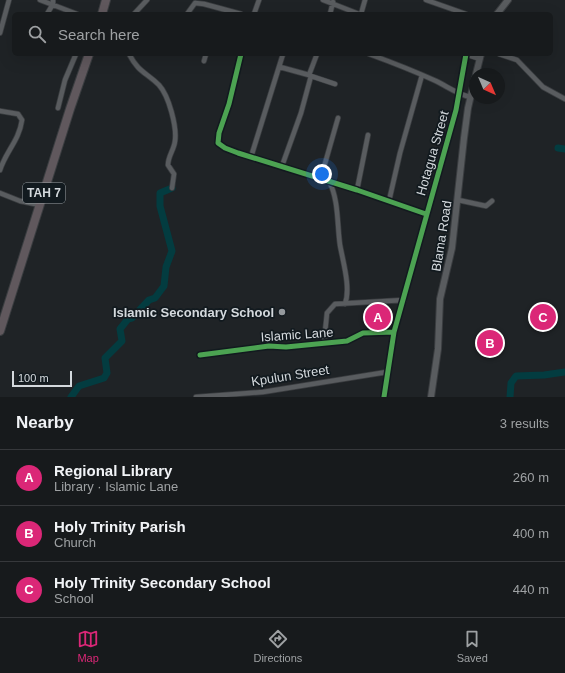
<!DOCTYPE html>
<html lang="en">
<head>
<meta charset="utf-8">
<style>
	body { margin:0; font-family:Arial,sans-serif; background:#202325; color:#f1f3f6 }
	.compass { position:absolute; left:469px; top:68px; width:36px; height:36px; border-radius:50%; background:#171a1c; box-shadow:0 4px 16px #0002; rotate:136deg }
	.scale { position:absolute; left:12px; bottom:10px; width:60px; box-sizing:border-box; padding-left:4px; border:2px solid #d4d9dd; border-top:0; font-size:11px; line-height:14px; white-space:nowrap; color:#d4d9dd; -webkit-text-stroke:3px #121a1f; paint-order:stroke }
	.you { position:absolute; left:322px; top:174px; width:14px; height:14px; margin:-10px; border:3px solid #fff; border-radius:50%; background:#1a73e8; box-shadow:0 0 0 6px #1a73e833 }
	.badge { display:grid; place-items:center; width:26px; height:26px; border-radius:50%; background:#db2777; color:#fff; font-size:13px; font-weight:700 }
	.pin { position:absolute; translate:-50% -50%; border:2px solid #fff; box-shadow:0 1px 4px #0006 }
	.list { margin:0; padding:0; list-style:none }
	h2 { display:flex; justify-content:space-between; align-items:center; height:52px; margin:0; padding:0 16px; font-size:17px }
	h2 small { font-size:13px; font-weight:400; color:#9ea1a3 }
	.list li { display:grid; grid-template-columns:26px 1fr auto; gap:12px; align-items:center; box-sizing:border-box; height:56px; padding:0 16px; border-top:1px solid #36383b }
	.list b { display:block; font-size:15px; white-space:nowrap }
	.list p { margin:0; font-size:13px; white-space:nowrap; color:#9ea1a3 }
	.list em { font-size:13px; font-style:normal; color:#9ea1a3 }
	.icon { flex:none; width:22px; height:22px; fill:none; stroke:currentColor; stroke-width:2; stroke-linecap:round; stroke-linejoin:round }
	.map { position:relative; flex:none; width:565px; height:397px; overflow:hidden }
	.search { position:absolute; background:#171a1c; box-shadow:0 4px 16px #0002; left:12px; right:12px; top:12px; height:44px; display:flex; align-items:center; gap:10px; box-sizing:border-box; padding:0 14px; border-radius:6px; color:#9ea1a3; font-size:15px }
	.sheet { height:220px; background:#171a1c }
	nav { display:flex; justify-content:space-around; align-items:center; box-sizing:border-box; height:56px; border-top:1px solid #36383b; background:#171a1c; font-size:11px; color:#9ea1a3 }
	nav a { display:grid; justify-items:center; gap:2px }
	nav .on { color:#db2777 }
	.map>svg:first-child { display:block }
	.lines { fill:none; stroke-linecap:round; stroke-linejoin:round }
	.river { stroke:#033c40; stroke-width:7 }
	.street-casing { stroke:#3a3d40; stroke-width:6 }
	.secondary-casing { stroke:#3a3d40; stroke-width:8 }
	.highway-casing { stroke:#3a3d40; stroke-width:10 }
	.street { stroke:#595c5f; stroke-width:4.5 }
	.secondary { stroke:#595c5f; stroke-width:6 }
	.highway { stroke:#60585d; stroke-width:8 }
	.cycleway-casing { stroke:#121a1f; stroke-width:8 }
	.cycleway { stroke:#4ca352; stroke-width:5 }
	.poi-dot { fill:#95999d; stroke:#121a1f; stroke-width:1.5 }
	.labels { text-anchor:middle; stroke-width:3.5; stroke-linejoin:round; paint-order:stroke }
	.shield { fill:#121a1f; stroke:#9aa0a4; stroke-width:1 }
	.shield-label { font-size:12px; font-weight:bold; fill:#d4d9dd }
	.street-label { font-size:13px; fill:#d4d9dd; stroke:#121a1f }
	.poi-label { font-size:13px; font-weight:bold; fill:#d4d9dd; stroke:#121a1f; text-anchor:end }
</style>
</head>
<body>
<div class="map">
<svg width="565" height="397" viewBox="0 0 565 397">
	<rect width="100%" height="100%" fill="#1f2326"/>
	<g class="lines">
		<path class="river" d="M558 148 565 149
			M71 397 79 386 104 378 107 373 105 358 122 341 120 329 128 319 132 318 149 300 155 298 164 286 166 267 172 251 160 206V193L172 188
			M510 397 511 383 516 376 544 375 565 372"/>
		<g class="street-casing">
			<path id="street" d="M40 0 77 14
				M323 0 359 14
				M426 0 466 14
				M47 14 53 4V0
				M134 14 147 0
				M187 14 195 3 204 4 241 14
				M254 14 259 0
				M330 14 333 2
				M361 14 365 0
				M0 33 9 0
				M129 54C139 73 146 72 159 85 169 96 177 127 175 141 174 150 168 156 168 165L174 174 172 188
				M241 54 229 104 219 133 218 143 225 148 238 153 357 190 426 214
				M369 54C391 62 414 71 436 81 448 87 457 94 470 97
				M465 54 480 59
				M499 54 517 60 543 87 565 99
				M204 61 206 54
				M280 67 309 75
				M311 76 335 84
				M58 108 65 80 76 54
				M0 111 18 114 22 120C19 141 6 151 0 170
				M251 157 283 54
				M282 166 301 113 311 76 309 75 317 54
				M325 180 324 167 338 118
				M329 181C339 200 337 225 340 245 343 262 351 288 345 304
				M357 190 368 135
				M0 193 20 201 40 205
				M458 200 486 206 492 201
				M389 201 400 153 422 75
				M324 342 327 313 335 304 404 300
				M200 355 269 346 286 347 347 341 363 333 394 332
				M196 397 263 392 387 372
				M384 397 394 332 456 110 466 54"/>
		</g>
		<g class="secondary-casing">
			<path id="secondary" d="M497 14 508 0
				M476 74 481 54
				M431 397 438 349 440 299 452 248 464 138 468 108 475 78"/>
		</g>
		<g class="highway-casing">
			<path id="highway" d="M102 14 106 0
				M0 331 70 109 89 54"/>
		</g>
		<use href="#street" class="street"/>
		<use href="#secondary" class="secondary"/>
		<use href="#highway" class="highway"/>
		<g class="cycleway-casing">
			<path id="cycleway" d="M241 54 229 104 219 133 218 143 225 148 238 153 357 190 426 214
				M200 355 269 346 286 347 347 341 363 333 394 332
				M384 397 394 332 456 110 466 54"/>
		</g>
		<use href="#cycleway" class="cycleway"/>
	</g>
	<circle class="poi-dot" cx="282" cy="312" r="4"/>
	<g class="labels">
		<rect class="shield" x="23" y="183" width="42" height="20" rx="3"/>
		<g class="shield-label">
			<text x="44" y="197">TAH 7</text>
		</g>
		<g class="street-label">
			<text transform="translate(432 153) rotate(-74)" y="5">Hotagua Street</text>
			<text transform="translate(441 236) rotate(-81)" y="5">Blama Road</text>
			<text transform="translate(297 334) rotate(-4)" y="5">Islamic Lane</text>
			<text transform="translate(290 375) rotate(-9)" y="5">Kpulun Street</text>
		</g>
		<g class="poi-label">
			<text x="274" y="317">Islamic Secondary School</text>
		</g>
	</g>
</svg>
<svg class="compass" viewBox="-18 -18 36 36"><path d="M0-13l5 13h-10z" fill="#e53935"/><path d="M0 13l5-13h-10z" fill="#9ea1a3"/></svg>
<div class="scale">100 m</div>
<div class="you"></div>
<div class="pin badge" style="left:378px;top:317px">A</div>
<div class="pin badge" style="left:490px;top:343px">B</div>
<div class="pin badge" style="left:543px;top:317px">C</div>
<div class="search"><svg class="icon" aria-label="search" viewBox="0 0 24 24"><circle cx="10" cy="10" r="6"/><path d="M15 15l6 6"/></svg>Search here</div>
</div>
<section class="sheet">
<h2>Nearby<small>3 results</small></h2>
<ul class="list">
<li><span class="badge">A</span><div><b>Regional Library</b><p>Library · Islamic Lane</p></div><em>260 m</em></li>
<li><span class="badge">B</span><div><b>Holy Trinity Parish</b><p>Church</p></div><em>400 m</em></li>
<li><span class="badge">C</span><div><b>Holy Trinity Secondary School</b><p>School</p></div><em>440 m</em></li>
</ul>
</section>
<nav>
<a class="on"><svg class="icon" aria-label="map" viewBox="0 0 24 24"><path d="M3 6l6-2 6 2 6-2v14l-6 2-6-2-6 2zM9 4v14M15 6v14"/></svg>Map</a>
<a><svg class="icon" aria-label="directions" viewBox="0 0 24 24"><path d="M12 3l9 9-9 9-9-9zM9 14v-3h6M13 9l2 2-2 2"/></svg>Directions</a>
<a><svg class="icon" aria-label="saved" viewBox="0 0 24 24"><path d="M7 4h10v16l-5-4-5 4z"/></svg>Saved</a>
</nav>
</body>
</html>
